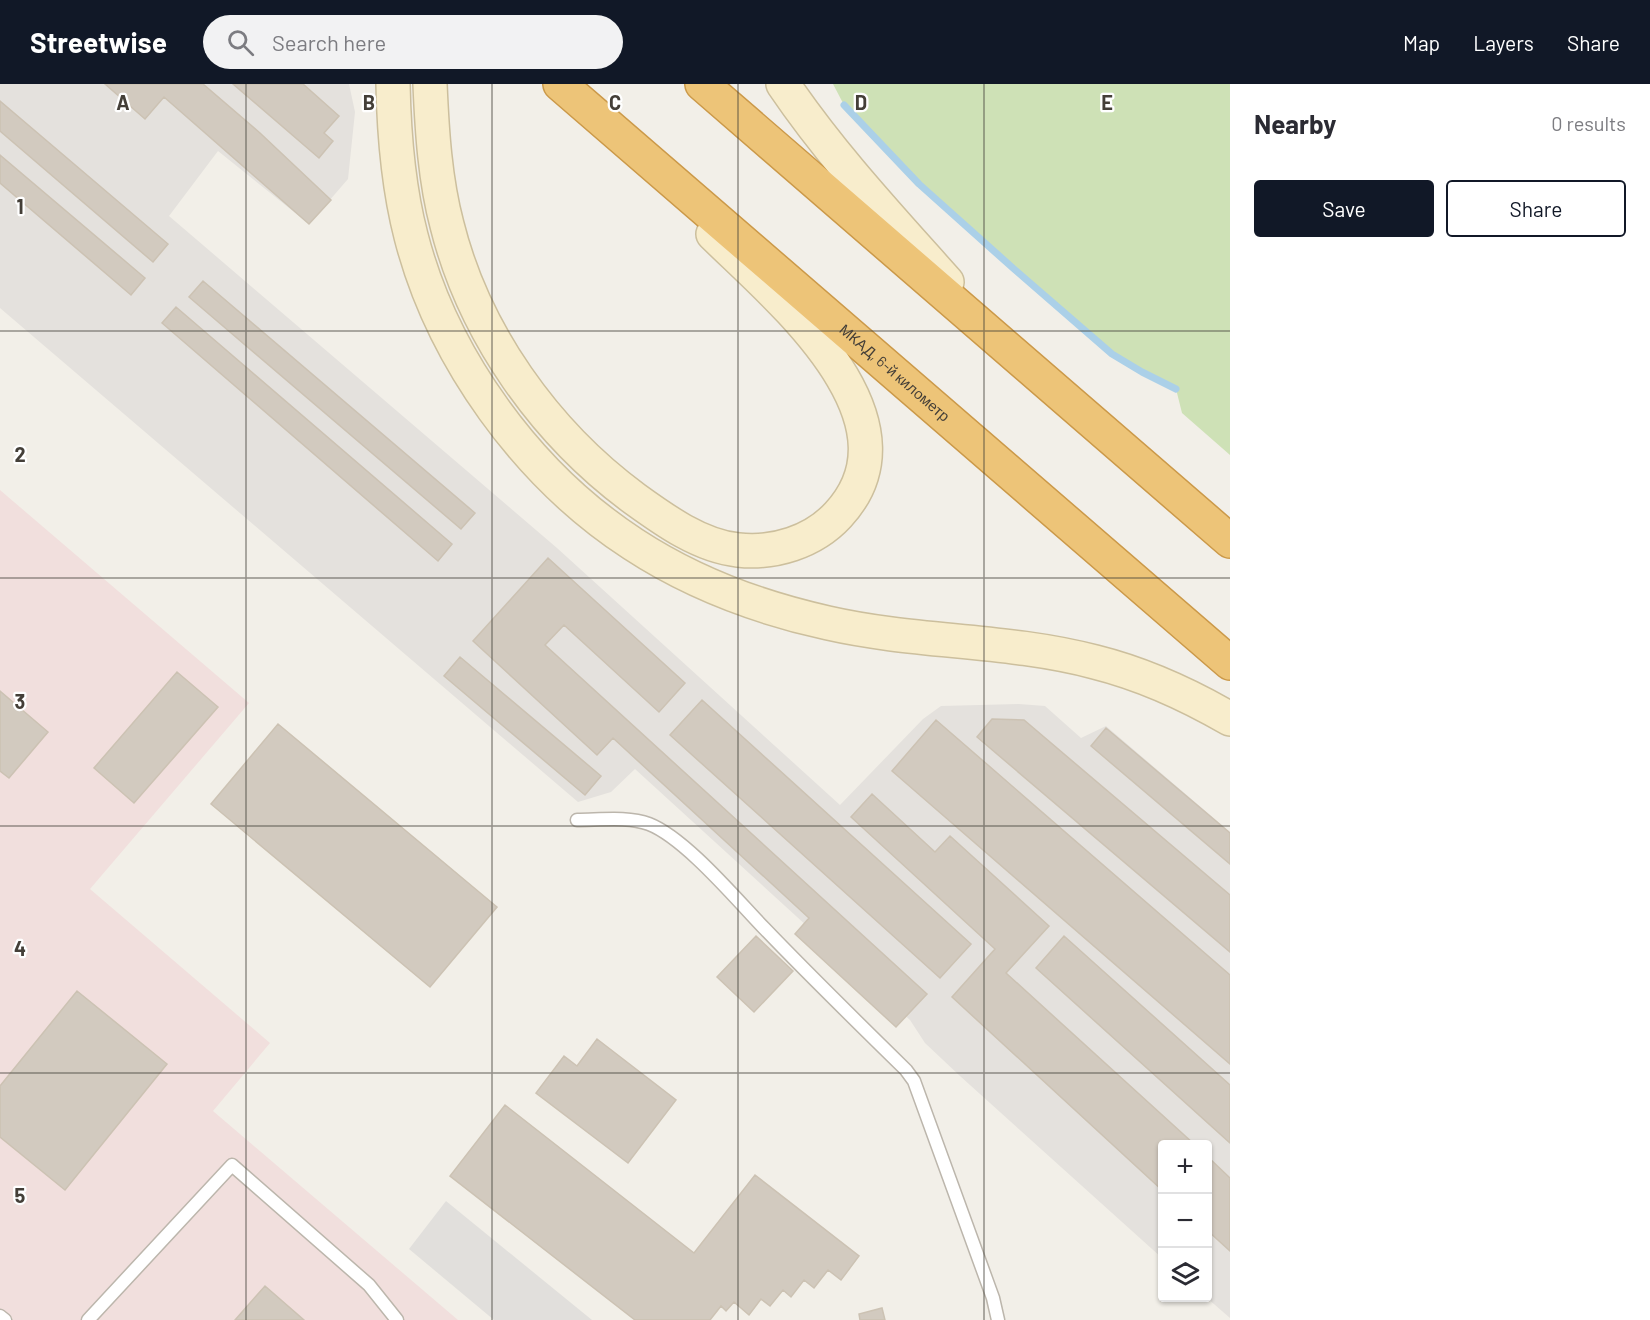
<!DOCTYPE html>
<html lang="en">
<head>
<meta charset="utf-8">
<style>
	body { margin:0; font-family:Barlow,sans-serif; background:#f2f2f3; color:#2b2b33 }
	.controls { position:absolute; right:18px; bottom:18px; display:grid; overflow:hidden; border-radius:6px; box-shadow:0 2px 4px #0004 }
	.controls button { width:54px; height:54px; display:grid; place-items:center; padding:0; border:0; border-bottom:2px solid #e1e1e2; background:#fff; color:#2b2b33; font:30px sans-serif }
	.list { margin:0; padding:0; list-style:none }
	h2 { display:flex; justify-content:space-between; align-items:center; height:78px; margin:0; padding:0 24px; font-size:26px }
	h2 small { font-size:20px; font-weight:400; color:#7c7c81 }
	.actions { display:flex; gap:12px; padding:18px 24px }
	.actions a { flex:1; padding:14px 0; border:2px solid #111827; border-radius:6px; text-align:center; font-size:21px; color:#111827 }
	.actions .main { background:#111827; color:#fff }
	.icon { flex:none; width:33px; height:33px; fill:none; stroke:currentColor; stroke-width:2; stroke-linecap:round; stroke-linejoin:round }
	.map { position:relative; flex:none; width:1230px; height:1236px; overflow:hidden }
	header { display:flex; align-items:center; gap:36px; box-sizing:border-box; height:84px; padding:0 30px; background:#111827; color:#fff }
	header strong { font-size:28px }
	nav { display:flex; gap:33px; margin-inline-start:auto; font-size:21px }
	.search { width:420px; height:54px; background:#f2f2f3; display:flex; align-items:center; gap:15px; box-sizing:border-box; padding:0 21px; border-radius:33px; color:#7c7c81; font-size:22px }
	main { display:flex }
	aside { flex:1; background:#fff }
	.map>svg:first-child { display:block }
	.industrial { fill:#e4e1dd }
	.medical { fill:#f1dfdd }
	.green { fill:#cee1b6 }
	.parking { fill:#e1dfdc }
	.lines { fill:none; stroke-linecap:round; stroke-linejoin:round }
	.stream { stroke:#abd0e8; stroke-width:7 }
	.building { fill:#d2cabf; stroke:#ccc2b3; stroke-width:1.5 }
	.lane-casing { stroke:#bcb6ac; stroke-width:15 }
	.secondary-casing { stroke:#ccbf9d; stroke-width:36 }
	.highway-casing { stroke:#cb9949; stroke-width:36 }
	.lane { stroke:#fff; stroke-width:12 }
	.secondary { stroke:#f8edcc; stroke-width:33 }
	.highway { stroke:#edc478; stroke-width:33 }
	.grid { fill:none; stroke:#443f38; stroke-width:1.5; stroke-opacity:0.55 }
	.labels { text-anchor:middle; stroke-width:4.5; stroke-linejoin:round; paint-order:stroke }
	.street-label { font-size:15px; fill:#443f38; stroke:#fff }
	.grid-label { font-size:20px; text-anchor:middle; font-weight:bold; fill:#443f38; stroke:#fff; stroke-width:4.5; stroke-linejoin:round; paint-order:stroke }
</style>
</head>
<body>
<header>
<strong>Streetwise</strong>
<div class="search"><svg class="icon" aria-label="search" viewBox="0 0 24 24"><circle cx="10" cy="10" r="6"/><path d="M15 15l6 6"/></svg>Search here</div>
<nav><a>Map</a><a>Layers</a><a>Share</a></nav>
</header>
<main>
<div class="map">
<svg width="1230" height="1236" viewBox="0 0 1230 1236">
	<rect width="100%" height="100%" fill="#f2efe8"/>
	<path class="industrial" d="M0 0H349L355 28 348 95 309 140 218 67 169 132 557 464 840 721 923 635 941 622 1019 620 1045 622 1081 654 1106 642 1230 748V1234L1207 1214 1208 1060H1162V1174L960 992 925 959 910 936 635 685 611 708 578 718 0 224Z"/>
	<path class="medical" d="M0 406 249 619 90 805 270 959 213 1027 458 1236H0Z"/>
	<path class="green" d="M833 0H1230V371L1182 329 1176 305 1142 288 1112 270 1014 185 919 100 844 21Z"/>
	<path class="parking" d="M446 1117 592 1236H494L409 1165Z"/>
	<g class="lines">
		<path class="stream" d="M844 21 919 100 1014 185 1112 270 1142 288 1176 305"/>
	</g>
	<path class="building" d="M105 0H203L260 49 331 116 309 140 164 13 145 35Z
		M233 0H303L339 32 324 49 333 57 319 74Z
		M0 17 168 160 153 178 0 47Z
		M0 71 145 194 131 211 0 99Z
		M203 197 475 429 461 445 189 213Z
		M176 223 452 460 438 477 162 239Z
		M548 474 685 599 659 628 564 541 545 561 927 910 896 943 795 850 809 834 613 654 597 671 473 557Z
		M460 573 601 692 585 711 444 592Z
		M177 588 218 623 134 719 94 684Z
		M0 607 48 648 9 694 0 687Z
		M702 616 971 860 940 894 670 651Z
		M992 635 1024 636 1230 811V868L977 653Z
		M936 636 1230 891V980L892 687Z
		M278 640 497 823 430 903 211 720Z
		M1106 644 1230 749V780L1091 662Z
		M872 710 935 768 950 752 1049 842 1006 889 1194 1060H1162V1106L952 913 995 865 851 733Z
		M756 852 793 887 754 928 717 893Z
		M1064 852 1230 1001V1059L1036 884Z
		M77 907 167 980 65 1106 0 1053V1002Z
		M597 955 676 1016 628 1079 536 1009 564 972 577 982Z
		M505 1021 694 1169 755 1091 859 1172 841 1196 828 1186 814 1204 804 1196 791 1213 783 1206 770 1222 761 1215 749 1231 734 1218 726 1227 721 1222 710 1236H635L450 1092Z
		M1208 1073 1230 1094V1167L1208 1147Z
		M265 1202 304 1236H235Z
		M882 1224 885 1236H860L859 1230Z"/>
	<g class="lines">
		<g class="lane-casing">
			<path id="lane" d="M577 736C599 736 628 732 649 740 685 754 736 815 764 844 810 892 858 939 906 986L914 997 993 1214 998 1236
				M0 1232 5 1236
				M88 1236 232 1081 369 1201 397 1236"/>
		</g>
		<g class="secondary-casing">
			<path id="secondary" d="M393 0C394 51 398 102 411 152 442 273 527 391 633 460 691 498 760 524 828 539 916 559 1008 555 1095 578 1143 590 1187 610 1230 635
				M430 0C432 47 435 96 447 141 474 249 545 349 635 415 664 436 700 462 738 466 774 470 813 458 838 431 927 335 776 212 713 150
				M783 0C831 71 890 134 947 198"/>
		</g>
		<g class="highway-casing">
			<g id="highway">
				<path id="s1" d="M560 0 1230 579"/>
				<path d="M702 0 1230 457"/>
			</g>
		</g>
		<use href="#lane" class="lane"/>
		<use href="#secondary" class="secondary"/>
		<use href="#highway" class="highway"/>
	</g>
	<path class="grid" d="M246 0V1236M492 0V1236M738 0V1236M984 0V1236M0 247H1230M0 494H1230M0 742H1230M0 989H1230"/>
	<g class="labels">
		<g class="street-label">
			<text dy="5" stroke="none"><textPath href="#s1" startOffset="442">МКАД, 6-й километр</textPath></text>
		</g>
	</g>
	<g class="grid-label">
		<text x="123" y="26">A</text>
		<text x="369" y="26">B</text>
		<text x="615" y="26">C</text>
		<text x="861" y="26">D</text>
		<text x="1107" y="26">E</text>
		<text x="20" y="130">1</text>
		<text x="20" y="378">2</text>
		<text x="20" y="625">3</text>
		<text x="20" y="872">4</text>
		<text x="20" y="1119">5</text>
	</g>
</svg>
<div class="controls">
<button>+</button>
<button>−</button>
<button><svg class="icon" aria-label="layers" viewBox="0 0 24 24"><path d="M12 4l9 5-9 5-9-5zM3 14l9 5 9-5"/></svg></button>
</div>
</div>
<aside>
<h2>Nearby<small>0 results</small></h2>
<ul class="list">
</ul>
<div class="actions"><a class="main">Save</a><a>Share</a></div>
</aside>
</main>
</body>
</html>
